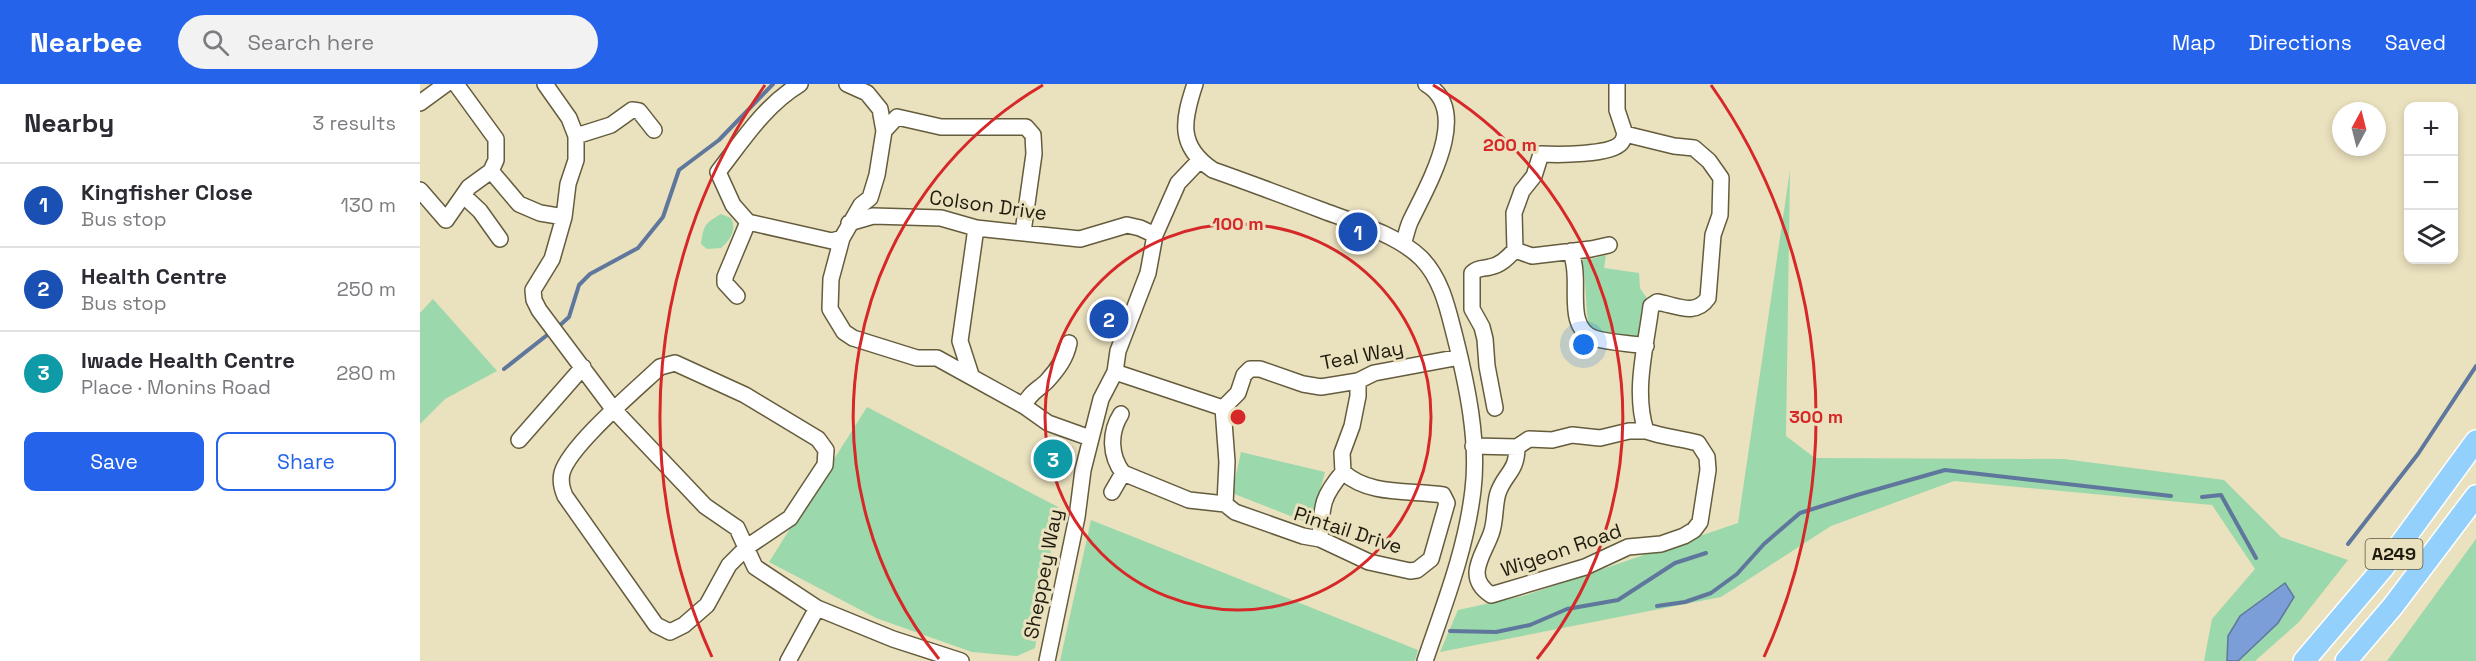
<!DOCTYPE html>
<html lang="en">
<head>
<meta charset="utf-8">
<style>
	body { margin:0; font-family:"Space Grotesk",sans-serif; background:#f2f2f3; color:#2b2b33 }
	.controls { position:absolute; right:18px; top:18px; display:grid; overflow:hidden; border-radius:12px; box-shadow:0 3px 9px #0003 }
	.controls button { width:54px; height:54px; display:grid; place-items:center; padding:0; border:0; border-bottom:2px solid #e1e1e2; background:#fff; color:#2b2b33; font:30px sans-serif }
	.compass { position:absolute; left:1912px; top:18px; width:54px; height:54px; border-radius:50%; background:#fff; box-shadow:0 3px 9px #0003; rotate:7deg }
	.you { position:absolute; left:1164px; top:261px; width:21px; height:21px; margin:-15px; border:4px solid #fff; border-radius:50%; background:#1a73e8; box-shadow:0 0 0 9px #1a73e833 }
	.badge { display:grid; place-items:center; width:39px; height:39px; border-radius:50%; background:#2563eb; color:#fff; font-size:20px; font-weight:700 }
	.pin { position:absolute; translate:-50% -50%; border:3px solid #fff; box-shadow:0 2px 6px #0006 }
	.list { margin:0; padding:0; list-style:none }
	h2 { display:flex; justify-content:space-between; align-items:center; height:78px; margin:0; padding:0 24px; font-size:26px }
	h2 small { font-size:20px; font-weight:400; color:#7c7c81 }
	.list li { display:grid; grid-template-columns:39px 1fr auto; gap:18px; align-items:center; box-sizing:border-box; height:84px; padding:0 24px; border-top:2px solid #e1e1e2 }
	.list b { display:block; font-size:22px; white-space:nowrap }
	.list p { margin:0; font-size:20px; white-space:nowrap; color:#7c7c81 }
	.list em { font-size:20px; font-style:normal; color:#7c7c81 }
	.actions { display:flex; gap:12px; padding:18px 24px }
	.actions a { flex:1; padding:14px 0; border:2px solid #2563eb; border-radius:12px; text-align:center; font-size:21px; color:#2563eb }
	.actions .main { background:#2563eb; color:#fff }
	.icon { flex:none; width:33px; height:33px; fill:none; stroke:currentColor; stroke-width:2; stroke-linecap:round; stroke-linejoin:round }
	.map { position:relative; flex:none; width:2056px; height:577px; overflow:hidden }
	header { display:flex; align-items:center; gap:36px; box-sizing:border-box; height:84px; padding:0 30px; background:#2563eb; color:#fff }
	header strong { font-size:28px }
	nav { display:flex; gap:33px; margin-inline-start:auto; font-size:21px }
	.search { width:420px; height:54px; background:#f2f2f3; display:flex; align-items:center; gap:15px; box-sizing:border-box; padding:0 21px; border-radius:33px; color:#7c7c81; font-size:22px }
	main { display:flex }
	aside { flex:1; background:#fff }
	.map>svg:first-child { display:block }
	.green { fill:#9bd8ab }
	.water { fill:#7b9ed8; stroke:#5f779c; stroke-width:1.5 }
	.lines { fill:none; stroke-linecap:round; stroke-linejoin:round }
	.stream { stroke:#5f779c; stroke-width:4 }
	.minor-casing { stroke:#645c3d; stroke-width:18 }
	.highway-casing { stroke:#fff; stroke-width:24 }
	.minor { stroke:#fff; stroke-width:15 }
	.highway { stroke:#93d1fc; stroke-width:21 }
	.ring { fill:none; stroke:#d62828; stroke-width:3 }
	.labels { text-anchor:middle; stroke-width:6; stroke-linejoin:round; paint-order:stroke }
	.shield { fill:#eae1be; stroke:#5c5744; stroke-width:1.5 }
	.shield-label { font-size:18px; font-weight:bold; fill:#1f1c0f }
	.street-label { font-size:20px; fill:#1f1c0f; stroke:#eae1be }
	.centre { fill:#d62828; stroke:#eae1be; stroke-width:3 }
	.ring-label { font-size:18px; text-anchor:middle; font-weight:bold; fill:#d62828; stroke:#eae1be; stroke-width:6; stroke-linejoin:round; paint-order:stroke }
</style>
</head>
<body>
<header>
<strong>Nearbee</strong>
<div class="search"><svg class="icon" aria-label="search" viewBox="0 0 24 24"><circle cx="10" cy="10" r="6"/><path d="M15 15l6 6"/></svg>Search here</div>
<nav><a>Map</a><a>Directions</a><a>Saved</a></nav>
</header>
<main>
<aside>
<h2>Nearby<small>3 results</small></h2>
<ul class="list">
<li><span class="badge" style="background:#1a4fb4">1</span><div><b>Kingfisher Close</b><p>Bus stop</p></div><em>130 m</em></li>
<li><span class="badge" style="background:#1a4fb4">2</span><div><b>Health Centre</b><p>Bus stop</p></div><em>250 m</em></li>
<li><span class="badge" style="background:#0f9aa8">3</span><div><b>Iwade Health Centre</b><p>Place · Monins Road</p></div><em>280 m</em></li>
</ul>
<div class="actions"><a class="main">Save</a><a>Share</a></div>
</aside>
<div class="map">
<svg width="2056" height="577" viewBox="0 0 2056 577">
	<rect width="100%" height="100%" fill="#eae1be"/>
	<path class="green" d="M1370 86 1366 352 1395 374 1644 375 1804 396 1861 453 1928 476 1879 538 1835 577H1784L1792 535 1835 485 1792 421 1534 397 1411 442 1301 513 1020 568 1038 526 1103 512 1318 439Z
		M301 130 311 134C317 146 310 156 301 164L287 165 281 160C284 141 284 140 301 130Z
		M1186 171 1184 184 1219 189 1220 204 1230 219 1223 248 1216 253 1180 248 1169 243C1165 221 1167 200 1162 178L1165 173 1171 175Z
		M13 215 77 287 25 315 0 340V229Z
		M447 323 638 423 615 564 597 572 552 568 456 534 349 478Z
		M821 368 905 388 891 440 812 409Z
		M671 436 998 566 995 577H640Z
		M2056 455V577H1967Z"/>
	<path class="water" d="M1865 499 1874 513 1858 539 1818 577H1807L1808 552 1820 532Z"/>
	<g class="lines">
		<path class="stream" d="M137 244 149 233 159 201 170 190 218 164 243 133 259 86 299 56 353 0
			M84 285 131 248
			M1782 413 1801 411 1836 474
			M1928 460 1998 370 2056 282
			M1237 522 1265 518 1291 509 1317 490 1344 460 1380 429 1437 411 1525 386 1751 412
			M1030 547 1076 548 1110 541 1147 525 1198 516 1255 479 1286 469"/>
		<g class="minor-casing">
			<path id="minor" d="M125 0 149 34 156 52V76L148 100 144 133 132 175 113 206 114 216 119 226 194 326 285 422 317 444 335 483 397 524 473 555 541 577
				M380 0C345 21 323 56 298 88L313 121 328 138 412 157 422 154 441 121 450 114 457 91 464 47 460 25 447 9 427 0
				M775 0C763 36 757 62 793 86 830 99 867 113 904 127 936 139 976 150 1001 174 1022 195 1028 226 1035 253 1047 301 1059 357 1053 406 1046 466 1024 521 1005 577
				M1197 0V26L1205 50
				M0 19 26 0
				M464 47 477 33 521 43H606L613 51 614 70 603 148
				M156 52 191 41 212 26 219 27 234 46
				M71 87 99 120 120 129 144 133
				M0 106 26 136 49 103 71 87 76 76V55L36 0
				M44 112 60 127 80 155
				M429 139 453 132 521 134 556 144 660 155 707 141 720 144 735 151
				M422 154 411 195 410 225 424 248 433 254 497 274H517L604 322 628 339 670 354
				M983 160C986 152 987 145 990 138 1006 104 1053 27 1006 0
				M1151 167C1153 175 1155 182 1155 190 1157 211 1149 245 1174 254 1190 259 1209 259 1226 262
				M317 212 305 199V193L328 138
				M255 279 325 311 398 355 406 366 405 381 370 434 327 463 309 481 287 521 264 541 250 548 236 541 145 412C142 405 140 397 142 389 149 362 218 304 240 283Z
				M695 288 803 324
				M551 291 540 257 556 144
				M604 322C608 310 619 305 627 297 638 285 646 274 649 259
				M1075 324 1067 282 1065 255 1062 243 1052 225V189C1058 183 1063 185 1070 183 1081 181 1088 173 1095 166L1112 172 1171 165 1189 161
				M99 356 163 283
				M1053 362 1097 363 1109 355 1132 356 1152 351 1180 354 1209 347H1226C1213 307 1226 263 1231 222L1237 218C1256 221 1275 233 1288 214L1293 151 1300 131 1301 94 1289 77 1274 64 1254 62 1205 50C1204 53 1203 57 1201 59 1191 71 1138 71 1121 70L1114 92 1102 107 1094 129 1095 166
				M1097 363C1097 388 1085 389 1078 409 1074 422 1076 437 1071 450 1063 472 1044 493 1071 511L1165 483 1208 463 1241 460 1264 452 1274 446 1280 438 1288 386 1287 373 1278 359C1260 354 1243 353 1226 347
				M703 389 769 416 805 420 815 428 883 452 900 455 949 478 990 487 997 486 1011 475 1027 419 1023 411C990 406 949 412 923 388
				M692 408 703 389C690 372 689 349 701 330
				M805 420 807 378 803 324 818 309 824 291 830 285H840L883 300 901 303 938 297 954 289 1040 273
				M900 455C902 422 901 414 923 388L922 369 932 342 938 312V297
				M368 577 397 524
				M627 577 657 433 663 386 681 315 695 288 698 267 728 189 735 151 758 99 779 77"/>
		</g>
		<g class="highway-casing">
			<path id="highway" d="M1884 577 1963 484 2056 357
				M1926 577 1973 522 2056 412"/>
		</g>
		<use href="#minor" class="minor"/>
		<use href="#highway" class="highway"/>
	</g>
	<g class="ring">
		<circle cx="818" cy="333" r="193"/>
		<path d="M519 575A385 385 0 0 1 623 1M1013 1A385 385 0 0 1 1117 575"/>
		<path d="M292 573A578 578 0 0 1 345 1M1291 1A578 578 0 0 1 1344 573"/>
	</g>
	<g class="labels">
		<rect class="shield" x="1945.5" y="455" width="57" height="30" rx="4.5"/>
		<g class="shield-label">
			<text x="1974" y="476">A249</text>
		</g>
		<g class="street-label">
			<text transform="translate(568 121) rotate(8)" y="7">Colson Drive</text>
			<text transform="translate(942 271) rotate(-11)" y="7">Teal Way</text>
			<text transform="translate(928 446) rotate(18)" y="7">Pintail Drive</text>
			<text transform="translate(1141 466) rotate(-19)" y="7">Wigeon Road</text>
			<text transform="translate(623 490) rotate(-79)" y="7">Sheppey Way</text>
		</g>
	</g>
	<circle cx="818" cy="333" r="9" class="centre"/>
	<g class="ring-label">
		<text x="1090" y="67">200 m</text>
		<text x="818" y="146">100 m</text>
		<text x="1396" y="339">300 m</text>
	</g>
</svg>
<div class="controls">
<button>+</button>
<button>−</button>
<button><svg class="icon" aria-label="layers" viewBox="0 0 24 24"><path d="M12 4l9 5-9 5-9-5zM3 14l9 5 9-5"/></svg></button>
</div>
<svg class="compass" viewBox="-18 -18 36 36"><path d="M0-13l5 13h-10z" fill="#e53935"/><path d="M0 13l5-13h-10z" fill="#7c7c81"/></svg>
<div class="you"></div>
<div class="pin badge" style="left:938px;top:148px;background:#1a4fb4">1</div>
<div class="pin badge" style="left:689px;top:235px;background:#1a4fb4">2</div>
<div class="pin badge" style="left:633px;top:375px;background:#0f9aa8">3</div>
</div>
</main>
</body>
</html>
